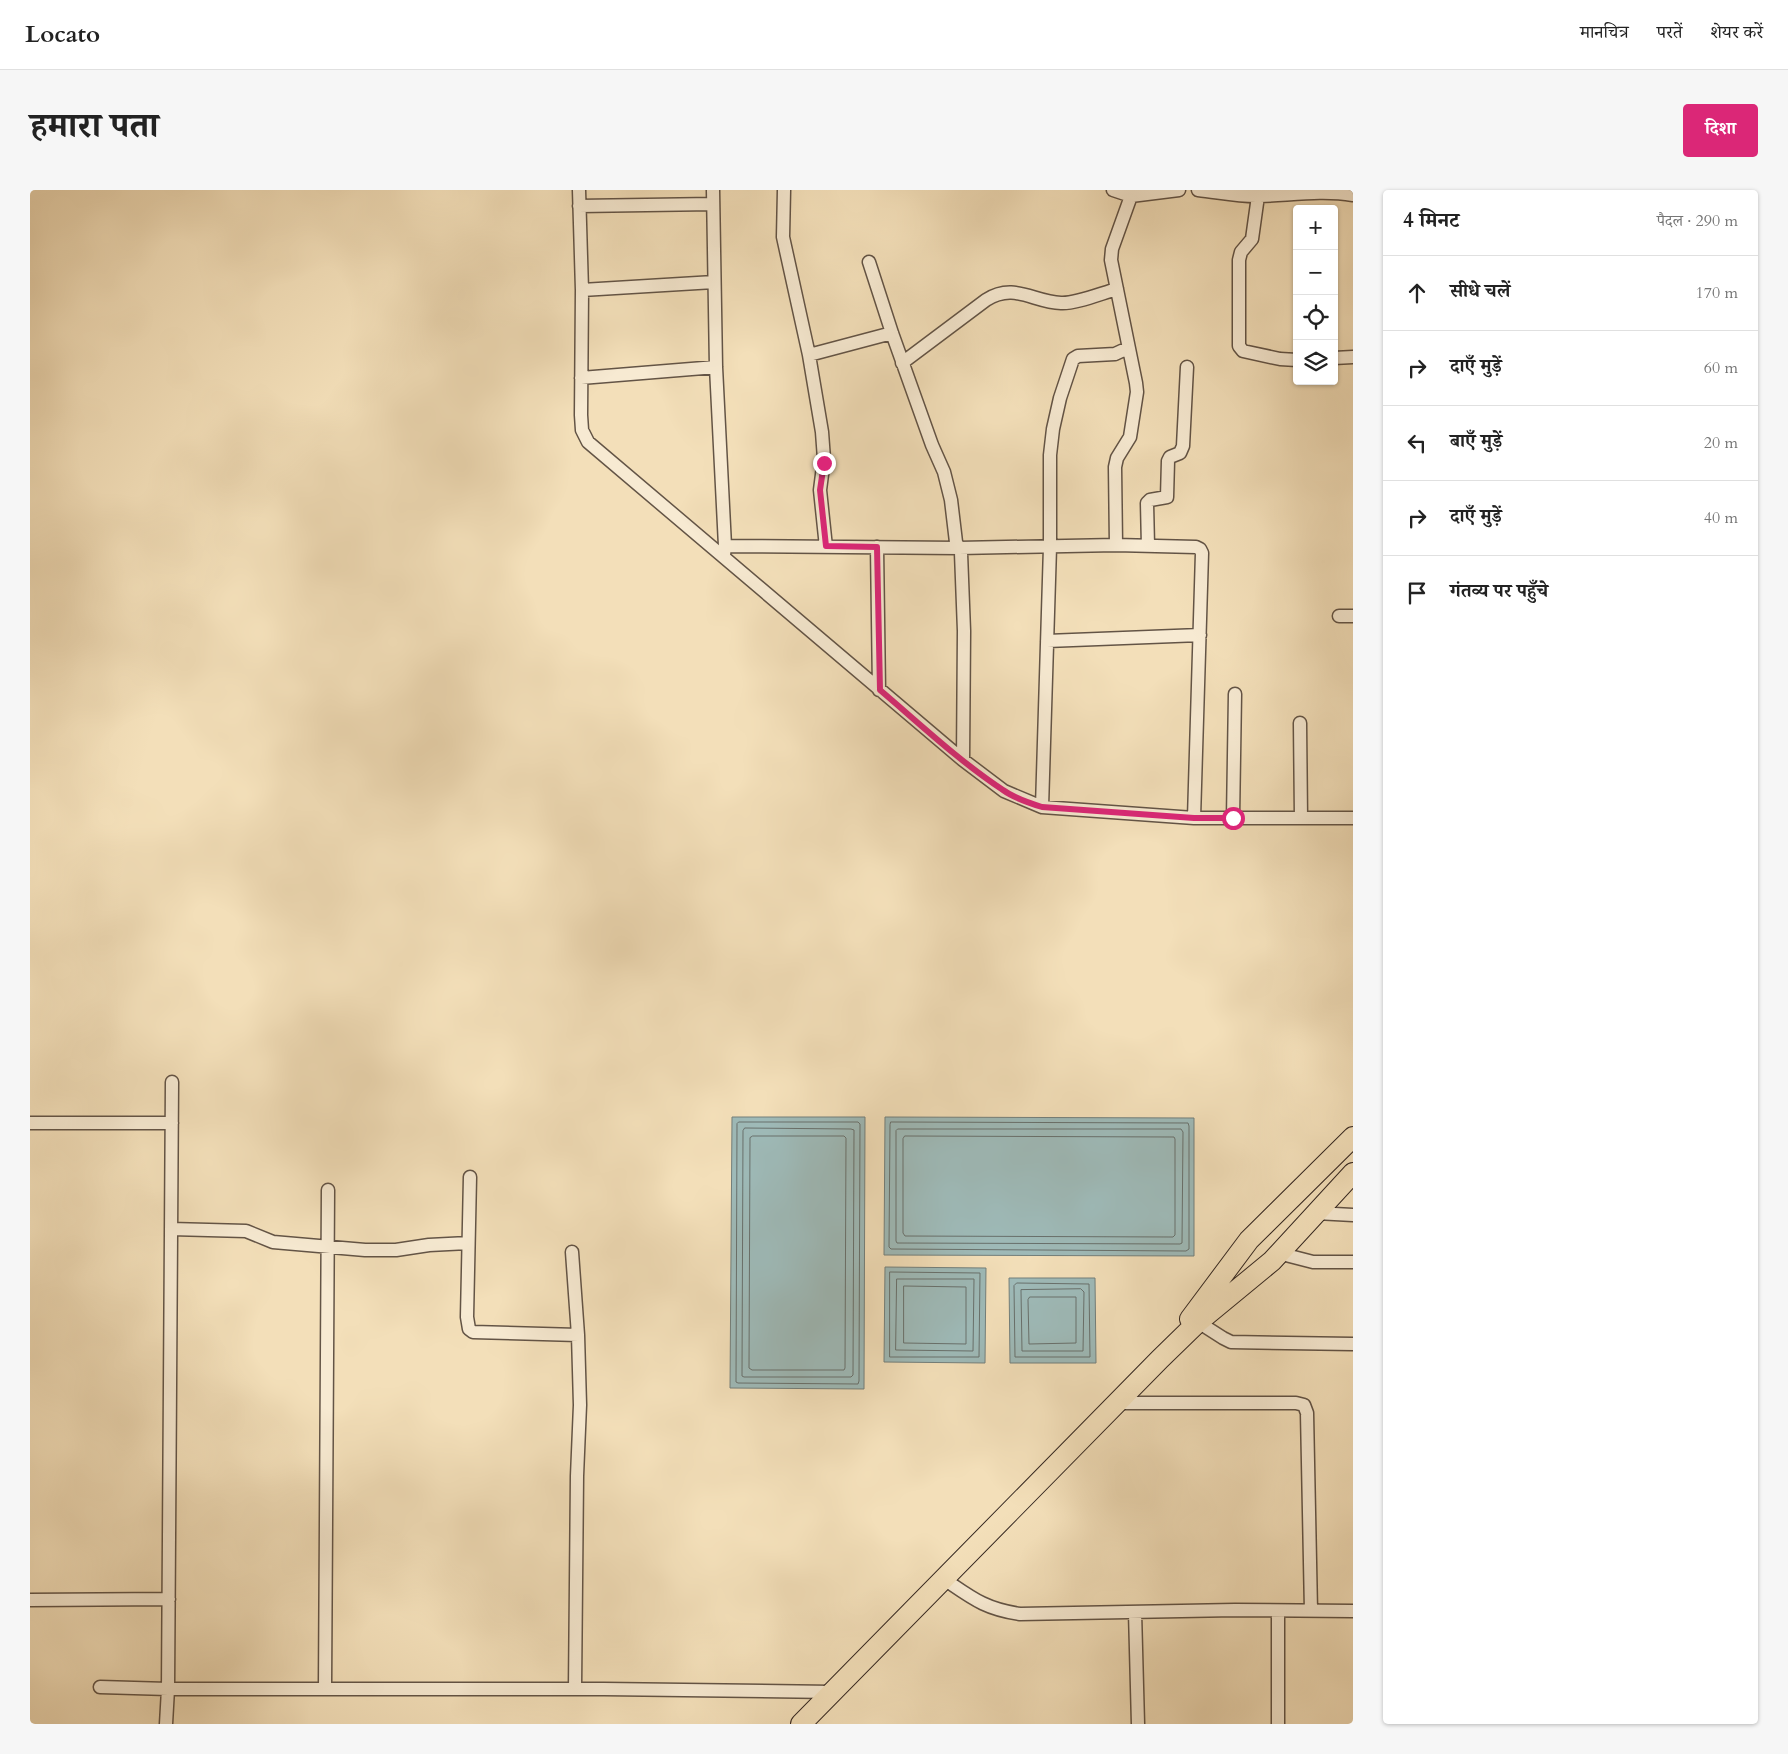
<!DOCTYPE html>
<html lang="hi">
<head>
<meta charset="utf-8">
<style>
	body { margin:0; font-family:Cardo,"Noto Serif Devanagari",serif; background:#f6f6f6; color:#222 }
	.controls { position:absolute; right:15px; top:15px; display:grid; overflow:hidden; border-radius:5px; box-shadow:0 1px 4px #0004 }
	.controls button { width:45px; height:45px; display:grid; place-items:center; padding:0; border:0; border-bottom:1px solid #e0e0e0; background:#fff; color:#222; font:25px sans-serif }
	.stop { position:absolute; width:15px; height:15px; margin:-11px; border:4px solid #db2777; border-radius:50%; background:#fff }
	.stop.end { background:#db2777; border-color:#fff; box-shadow:0 1px 5px #0008 }
	.list { margin:0; padding:0; list-style:none }
	h2 { display:flex; justify-content:space-between; align-items:center; height:65px; margin:0; padding:0 20px; font-size:21px }
	h2 small { font-size:16px; font-weight:400; color:#767676 }
	.list li { display:grid; grid-template-columns:32px 1fr auto; gap:15px; align-items:center; box-sizing:border-box; height:75px; padding:0 20px; border-top:1px solid #e0e0e0 }
	.list b { display:block; font-size:19px; white-space:nowrap }
	.list em { font-size:16px; font-style:normal; color:#767676 }
	.icon { flex:none; width:28px; height:28px; fill:none; stroke:currentColor; stroke-width:2; stroke-linecap:round; stroke-linejoin:round }
	.map { position:relative; flex:none; width:1323px; height:1534px; overflow:hidden; border-radius:5px }
	header { display:flex; align-items:center; gap:30px; box-sizing:border-box; height:70px; padding:0 25px; background:#fff; border-bottom:1px solid #e0e0e0 }
	header strong { font-size:24px }
	nav { display:flex; gap:28px; margin-inline-start:auto; font-size:18px }
	.intro { display:flex; align-items:center; justify-content:space-between; box-sizing:border-box; height:120px; padding:0 30px }
	h1 { margin:0; font-size:35px }
	.button { padding:12px 22px; border-radius:5px; background:#db2777; color:#fff; font-size:18px; font-weight:700 }
	main { display:flex; gap:30px; padding:0 30px }
	aside { flex:1; background:#fff; border-radius:5px; box-shadow:0 1px 4px #0004 }
	.map>svg:first-child { display:block }
	.water { fill:#9ebab8; stroke:#737f7b }
	.lines { fill:none; stroke-linecap:round; stroke-linejoin:round }
	.shore { stroke:#68706c; stroke-width:1 }
	.street-casing { stroke:#635446; stroke-width:15 }
	.primary-casing { stroke:#332620; stroke-width:22 }
	.street { stroke:#f7ead2; stroke-width:12 }
	.primary { stroke:#f3dfb9; stroke-width:20 }
	.route { stroke:#db2777; stroke-width:6 }
</style>
</head>
<body>
<header>
<strong>Locato</strong>
<nav><a>मानचित्र</a><a>परतें</a><a>शेयर करें</a></nav>
</header>
<div class="intro"><h1>हमारा पता</h1><a class="button">दिशा</a></div>
<main>
<div class="map">
<svg width="1323" height="1534" viewBox="0 0 1323 1534">
	<rect width="100%" height="100%" fill="#f3dfb9"/>
	<filter id="stains"><feTurbulence type="fractalNoise" baseFrequency=".004" numOctaves="4"/><feColorMatrix values="0 0 0 0 .2 0 0 0 0 .09 0 0 0 0 .02 0 0 0 .5 -.17"/></filter>
	<radialGradient id="worn" r=".72"><stop offset=".6" stop-color="#630" stop-opacity="0"/><stop offset="1" stop-color="#630" stop-opacity=".3"/></radialGradient>
	<path class="water" d="M702 927H835L834 1199 700 1198Z
		M855 927 1164 928V1066L854 1065Z
		M855 1077 956 1078 955 1173 854 1172Z
		M979 1088H1065L1066 1173H980Z"/>
	<g class="lines">
		<path class="shore" d="M709 932H828L830 934 829 1191 828 1194 708 1193 706 1192 707 934Z
			M861 932 1158 933 1159 936V1059L1156 1061 861 1059 859 1057 860 935Z
			M715 938 821 939 824 940 823 1185 821 1187H714L712 1186 713 941Z
			M868 939H1151L1153 942 1152 1053 1150 1054 867 1053 866 1051V941Z
			M723 946H814L816 948 815 1178 814 1180H722L719 1178 720 948Z
			M875 946 1144 947 1145 949V1045L1143 1047 875 1046 873 1043V949Z
			M860 1082 950 1083 949 1167H860Z
			M867 1089H944L943 1161 866 1160Z
			M987 1093 1059 1094 1060 1167H985L984 1096Z
			M874 1096 936 1097V1154L874 1153Z
			M1051 1099 1054 1102 1053 1161H992L991 1100Z
			M1000 1107H1046V1153L999 1154 998 1110Z"/>
		<g class="street-casing">
			<path id="street" d="M549 0 552 100 551 225 552 240 558 252 933 570 974 601 1012 617 1164 628H1323
				M683 0 686 177 695 356 694 365
				M754 0 753 47 779 165 792 242 794 269 790 300 796 357
				M1083 0 1101 6 1149 0
				M1168 0C1188 2 1210 7 1230 6 1261 5 1292 0 1323 5
				M1101 6 1082 59 1081 70 1106 193 1107 202 1100 247 1087 268 1085 277 1086 355 1166 357 1170 359 1172 363 1164 628
				M1228 6 1222 49 1211 62 1209 70V156L1213 161 1250 169 1267 170
				M549 16 683 14
				M839 72 862 143 902 255 914 282 921 310 926 352 931 363 934 441 933 570
				M552 100 684 92
				M779 165 862 143
				M1304 168 1323 167
				M872 173 956 110C984 92 1003 112 1031 113 1045 114 1072 103 1087 99
				M551 188 686 177
				M695 356 929 358 1086 355
				M1118 356 1117 313 1120 310 1137 307 1138 271 1140 267 1150 263 1153 256 1157 177
				M847 357 849 500
				M1309 426H1323
				M1017 451 1170 445
				M1270 533 1271 628
				M1012 617 1020 357V265L1023 239 1030 208 1043 169 1048 166 1085 164 1098 158
				M1203 628 1205 504
				M0 933H142
				M440 987 437 1127 439 1139 443 1142 548 1145
				M1286 1023 1323 1025
				M141 1039 216 1041 243 1052 335 1060H366L399 1055 438 1053
				M542 1062 548 1145 550 1215 547 1286 545 1499
				M1248 1063 1283 1072H1323
				M1168 1132 1193 1148 1201 1152 1323 1154
				M1087 1213H1266L1274 1215 1277 1223 1281 1421
				M914 1389C942 1408 955 1419 990 1424L1205 1420 1323 1421
				M0 1410 139 1409
				M1105 1422 1108 1534
				M70 1497 138 1499H574L803 1502
				M295 1499 298 1000
				M136 1534 138 1499 142 892
				M1248 1534V1421"/>
		</g>
		<g class="primary-casing">
			<path id="primary" d="M1160 1129 1219 1050 1323 947
				M771 1534 1130 1169 1168 1132 1242 1071 1323 983"/>
		</g>
		<use href="#street" class="street"/>
		<use href="#primary" class="primary"/>
	</g>
	<g class="lines">
		<path class="route" d="M794 273 790 300 796 356 847 357 850 500C890 534 929 571 973 600 984 608 999 613 1012 617L1164 628H1203"/>
	</g>
	<rect width="100%" height="100%" filter="url(#stains)"/>
	<rect width="100%" height="100%" fill="url(#worn)"/>
</svg>
<div class="controls">
<button>+</button>
<button>−</button>
<button><svg class="icon" aria-label="locate" viewBox="0 0 24 24"><circle cx="12" cy="12" r="6"/><path d="M12 2v4M12 18v4M2 12h4M18 12h4"/></svg></button>
<button><svg class="icon" aria-label="layers" viewBox="0 0 24 24"><path d="M12 4l9 5-9 5-9-5zM3 14l9 5 9-5"/></svg></button>
</div>
<div class="stop" style="left:1203px;top:628px"></div>
<div class="stop end" style="left:794px;top:273px"></div>
</div>
<aside>
<h2>4 मिनट<small>पैदल · 290 m</small></h2>
<ul class="list">
<li><svg class="icon" aria-label="ahead" viewBox="0 0 24 24"><path d="M12 20V5M6 11l6-6 6 6"/></svg><div><b>सीधे चलें</b></div><em>170 m</em></li>
<li><svg class="icon" aria-label="right" viewBox="0 0 24 24"><path d="M7 20v-9h11M14 6l5 5-5 5"/></svg><div><b>दाएँ मुड़ें</b></div><em>60 m</em></li>
<li><svg class="icon" aria-label="left" viewBox="0 0 24 24"><path d="M17 20v-9H6M10 6l-5 5 5 5"/></svg><div><b>बाएँ मुड़ें</b></div><em>20 m</em></li>
<li><svg class="icon" aria-label="right" viewBox="0 0 24 24"><path d="M7 20v-9h11M14 6l5 5-5 5"/></svg><div><b>दाएँ मुड़ें</b></div><em>40 m</em></li>
<li><svg class="icon" aria-label="arrive" viewBox="0 0 24 24"><path d="M6 21V4h12l-3 4 3 4H6"/></svg><div><b>गंतव्य पर पहुँचे</b></div></li>
</ul>
</aside>
</main>
</body>
</html>
